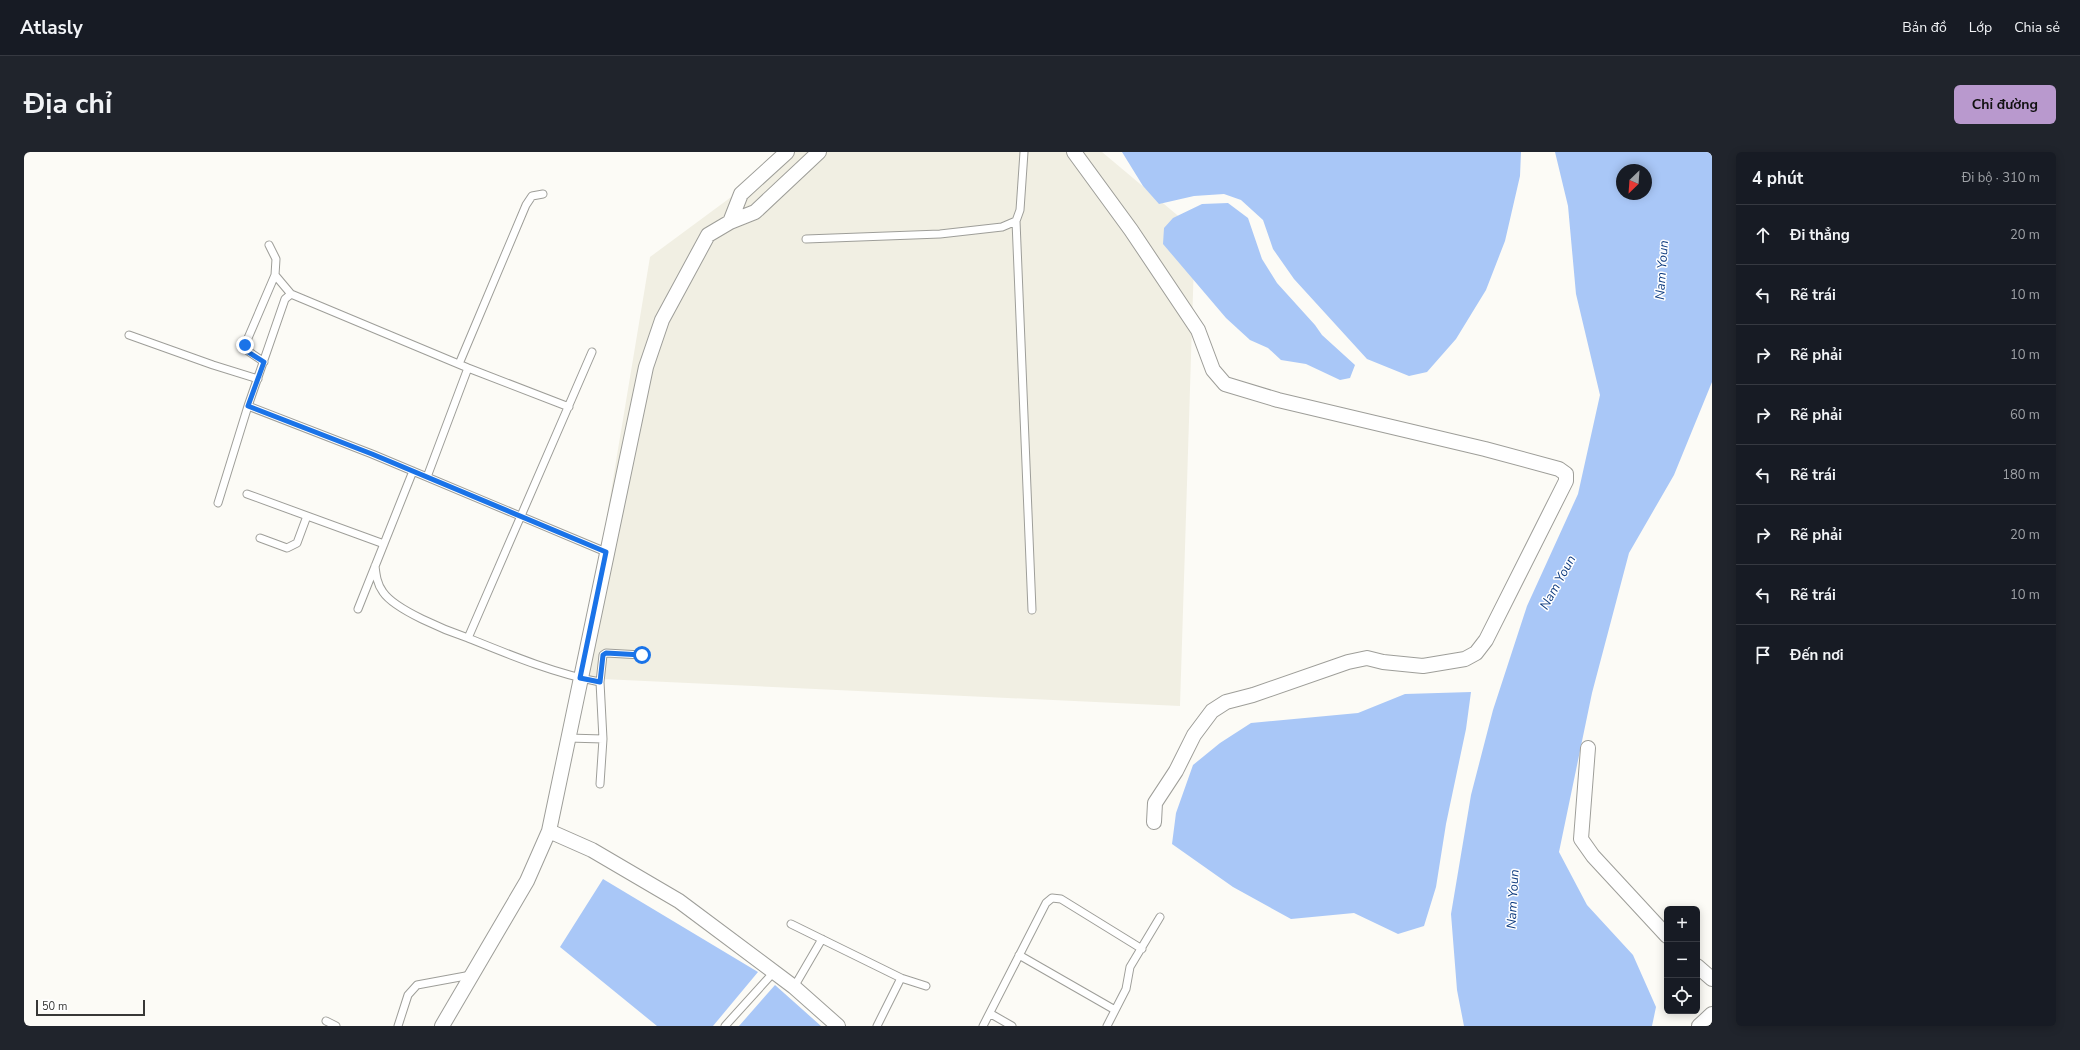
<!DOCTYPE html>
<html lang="vi">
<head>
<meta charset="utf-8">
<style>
	body { margin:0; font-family:"Nunito Sans",sans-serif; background:#20242c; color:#f1f3f6 }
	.controls { position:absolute; right:12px; bottom:12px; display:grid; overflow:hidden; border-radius:6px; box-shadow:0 2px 10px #0003 }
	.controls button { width:36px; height:36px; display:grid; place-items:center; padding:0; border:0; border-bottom:1px solid #363941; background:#171b24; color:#f1f3f6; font:20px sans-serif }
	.compass { position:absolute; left:1592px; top:12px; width:36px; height:36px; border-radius:50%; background:#171b24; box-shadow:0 2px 10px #0003; rotate:205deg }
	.scale { position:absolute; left:12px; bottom:10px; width:109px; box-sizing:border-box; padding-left:4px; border:2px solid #383836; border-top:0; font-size:11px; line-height:14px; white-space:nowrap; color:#383836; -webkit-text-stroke:3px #fff; paint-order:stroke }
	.stop { position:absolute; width:12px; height:12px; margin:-9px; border:3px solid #1a73e8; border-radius:50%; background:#fff }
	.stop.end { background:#1a73e8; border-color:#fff; box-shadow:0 1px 4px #0008 }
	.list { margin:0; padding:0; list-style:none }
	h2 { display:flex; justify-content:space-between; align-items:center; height:52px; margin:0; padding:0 16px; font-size:17px }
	h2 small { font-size:13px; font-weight:400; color:#9ea1a6 }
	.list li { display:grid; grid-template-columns:26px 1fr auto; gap:12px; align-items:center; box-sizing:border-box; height:60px; padding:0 16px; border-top:1px solid #363941 }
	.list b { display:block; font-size:15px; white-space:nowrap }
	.list em { font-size:13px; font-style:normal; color:#9ea1a6 }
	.icon { flex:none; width:22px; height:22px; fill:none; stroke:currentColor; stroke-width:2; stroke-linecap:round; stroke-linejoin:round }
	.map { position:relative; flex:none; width:1688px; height:874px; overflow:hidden; border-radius:6px }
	header { display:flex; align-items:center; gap:24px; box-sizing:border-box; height:56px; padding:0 20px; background:#171b24; border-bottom:1px solid #363941 }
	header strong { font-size:19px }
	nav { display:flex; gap:22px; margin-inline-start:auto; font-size:14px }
	.intro { display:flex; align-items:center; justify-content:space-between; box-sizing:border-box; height:96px; padding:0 24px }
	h1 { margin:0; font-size:28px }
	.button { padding:10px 18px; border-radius:6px; background:#b999ce; color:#111; font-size:14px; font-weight:700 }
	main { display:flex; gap:24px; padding:0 24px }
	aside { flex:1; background:#171b24; border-radius:6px; box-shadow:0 2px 10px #0003 }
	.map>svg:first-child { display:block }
	.built { fill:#f1efe3 }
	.water { fill:#a9c7f7; fill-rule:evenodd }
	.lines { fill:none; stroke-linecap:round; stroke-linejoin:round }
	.service-casing { stroke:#9e9e99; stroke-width:9 }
	.minor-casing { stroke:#9e9e99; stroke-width:16 }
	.service { stroke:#fff; stroke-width:7 }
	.minor { stroke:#fff; stroke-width:14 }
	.route { stroke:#1a73e8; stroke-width:5 }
	.labels { text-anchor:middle; stroke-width:3; stroke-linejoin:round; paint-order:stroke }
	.water-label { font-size:13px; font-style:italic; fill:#103d80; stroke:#fff }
</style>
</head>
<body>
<header>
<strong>Atlasly</strong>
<nav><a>Bản đồ</a><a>Lớp</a><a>Chia sẻ</a></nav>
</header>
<div class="intro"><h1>Địa chỉ</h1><a class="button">Chỉ đường</a></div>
<main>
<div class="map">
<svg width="1688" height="874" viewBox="0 0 1688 874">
	<rect width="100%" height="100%" fill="#fcfbf6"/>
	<path class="built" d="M768 0H1078L1171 78 1156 554 556 526 626 105Z"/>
	<path class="water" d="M1098 0H1497L1496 24 1481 89 1462 138 1432 187 1403 220 1385 224 1343 207 1270 127 1249 97 1239 68 1217 48 1200 42 1170 44 1135 52 1119 34Z
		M1531 0H1688V230L1650 323 1605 401 1568 541 1535 700 1563 753 1609 803 1632 855 1628 874H1440L1433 838 1427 762 1447 643 1469 558 1503 454 1554 342 1576 243 1552 142 1544 54ZM1598 18H1622V42H1598Z
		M1204 51 1224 66 1238 107 1253 131 1291 173 1298 183 1331 213 1326 226 1316 228 1282 212 1257 208 1244 196 1226 188 1202 166 1139 92 1140 76 1149 66 1178 52Z
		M1447 540 1442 577 1422 672 1412 735 1400 774 1374 782 1330 761 1267 767 1209 735 1148 692 1152 661 1169 613 1196 591 1227 571 1334 561 1381 542Z
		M579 727 734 820 689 874H633L536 795Z
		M751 833 797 874H715Z"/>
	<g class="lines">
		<g class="service-casing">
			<path id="service" d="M992 69 1008 458
				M782 87 916 82 978 75 992 69 996 58 1000 0
				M245 93 252 107 251 123 267 142
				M105 183 189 213 234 227
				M240 210 224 199 221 193 251 123
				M435 212 502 53 508 44 519 42
				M224 254 348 302 582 400
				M403 325 444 216
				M223 342 360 392
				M194 351 224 254 261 147 267 142 444 216 545 255
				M236 386 263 396 273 391 283 364
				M351 414C352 423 353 432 359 440 371 458 423 479 444 486L568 200
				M334 457 389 319
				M444 486C486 503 532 522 576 530
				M544 586 579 587
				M576 632 579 587 576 530 579 503 582 501 618 503
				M767 772 877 826 902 834
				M995 803 1091 858
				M770 835 798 787
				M967 862 988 874
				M302 869 312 874
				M374 874 384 843 393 833 447 823
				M701 874 749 821
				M853 874 877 826
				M959 874 1022 751 1028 746 1037 747 1118 797
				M1083 874 1102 837 1106 815 1136 765"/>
		</g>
		<g class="minor-casing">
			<path id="minor" d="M1050 0 1107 78 1174 178 1189 218 1201 232 1254 248 1461 297 1535 317 1542 322V329L1462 488 1452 501 1441 507 1399 514 1359 510 1343 506 1324 510 1229 543 1202 550 1188 559 1170 583 1152 619 1131 651 1130 670
				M706 70 717 42 763 0
				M1564 596 1557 687 1569 704 1643 784
				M525 679 568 698 655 749 770 835 814 874
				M1673 814 1688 827
				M418 874 503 729 525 679 622 215 638 168 684 83 706 70 731 60 795 0
				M1675 874 1688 862"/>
		</g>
		<use href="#service" class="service"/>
		<use href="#minor" class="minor"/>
	</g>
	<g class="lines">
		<path class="route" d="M221 193 224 200 240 210 224 254 348 302 582 400 556 526 576 530 579 503 582 501 618 503"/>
	</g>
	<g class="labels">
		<g class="water-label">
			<text transform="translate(1637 118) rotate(-86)" y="5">Nam Youn</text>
			<text transform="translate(1533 430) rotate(-61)" y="5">Nam Youn</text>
			<text transform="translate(1488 747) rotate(-87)" y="5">Nam Youn</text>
		</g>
	</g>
</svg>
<div class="controls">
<button>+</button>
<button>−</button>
<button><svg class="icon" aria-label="locate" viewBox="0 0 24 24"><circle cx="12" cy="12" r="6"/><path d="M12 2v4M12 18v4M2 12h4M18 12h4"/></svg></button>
</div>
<svg class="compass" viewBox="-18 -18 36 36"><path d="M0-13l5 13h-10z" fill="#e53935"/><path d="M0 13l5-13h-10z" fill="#9ea1a6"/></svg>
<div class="scale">50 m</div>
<div class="stop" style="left:618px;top:503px"></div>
<div class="stop end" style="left:221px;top:193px"></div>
</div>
<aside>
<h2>4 phút<small>Đi bộ · 310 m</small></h2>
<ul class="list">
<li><svg class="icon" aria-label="ahead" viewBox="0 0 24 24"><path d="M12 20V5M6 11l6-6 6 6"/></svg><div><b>Đi thẳng</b></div><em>20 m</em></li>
<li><svg class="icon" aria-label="left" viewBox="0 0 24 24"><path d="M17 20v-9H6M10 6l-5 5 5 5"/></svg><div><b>Rẽ trái</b></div><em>10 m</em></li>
<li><svg class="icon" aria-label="right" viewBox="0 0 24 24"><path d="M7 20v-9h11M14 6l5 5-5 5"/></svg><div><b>Rẽ phải</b></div><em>10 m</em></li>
<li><svg class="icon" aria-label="right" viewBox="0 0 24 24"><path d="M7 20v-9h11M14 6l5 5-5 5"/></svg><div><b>Rẽ phải</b></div><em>60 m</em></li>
<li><svg class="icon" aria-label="left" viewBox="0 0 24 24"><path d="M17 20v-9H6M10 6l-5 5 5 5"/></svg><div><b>Rẽ trái</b></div><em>180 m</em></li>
<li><svg class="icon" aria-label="right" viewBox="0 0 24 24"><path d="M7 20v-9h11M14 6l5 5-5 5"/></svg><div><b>Rẽ phải</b></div><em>20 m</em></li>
<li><svg class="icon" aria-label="left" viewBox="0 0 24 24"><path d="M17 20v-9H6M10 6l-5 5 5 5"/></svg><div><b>Rẽ trái</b></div><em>10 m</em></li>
<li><svg class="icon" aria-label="arrive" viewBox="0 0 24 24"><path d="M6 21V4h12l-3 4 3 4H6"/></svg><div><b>Đến nơi</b></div></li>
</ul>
</aside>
</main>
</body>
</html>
